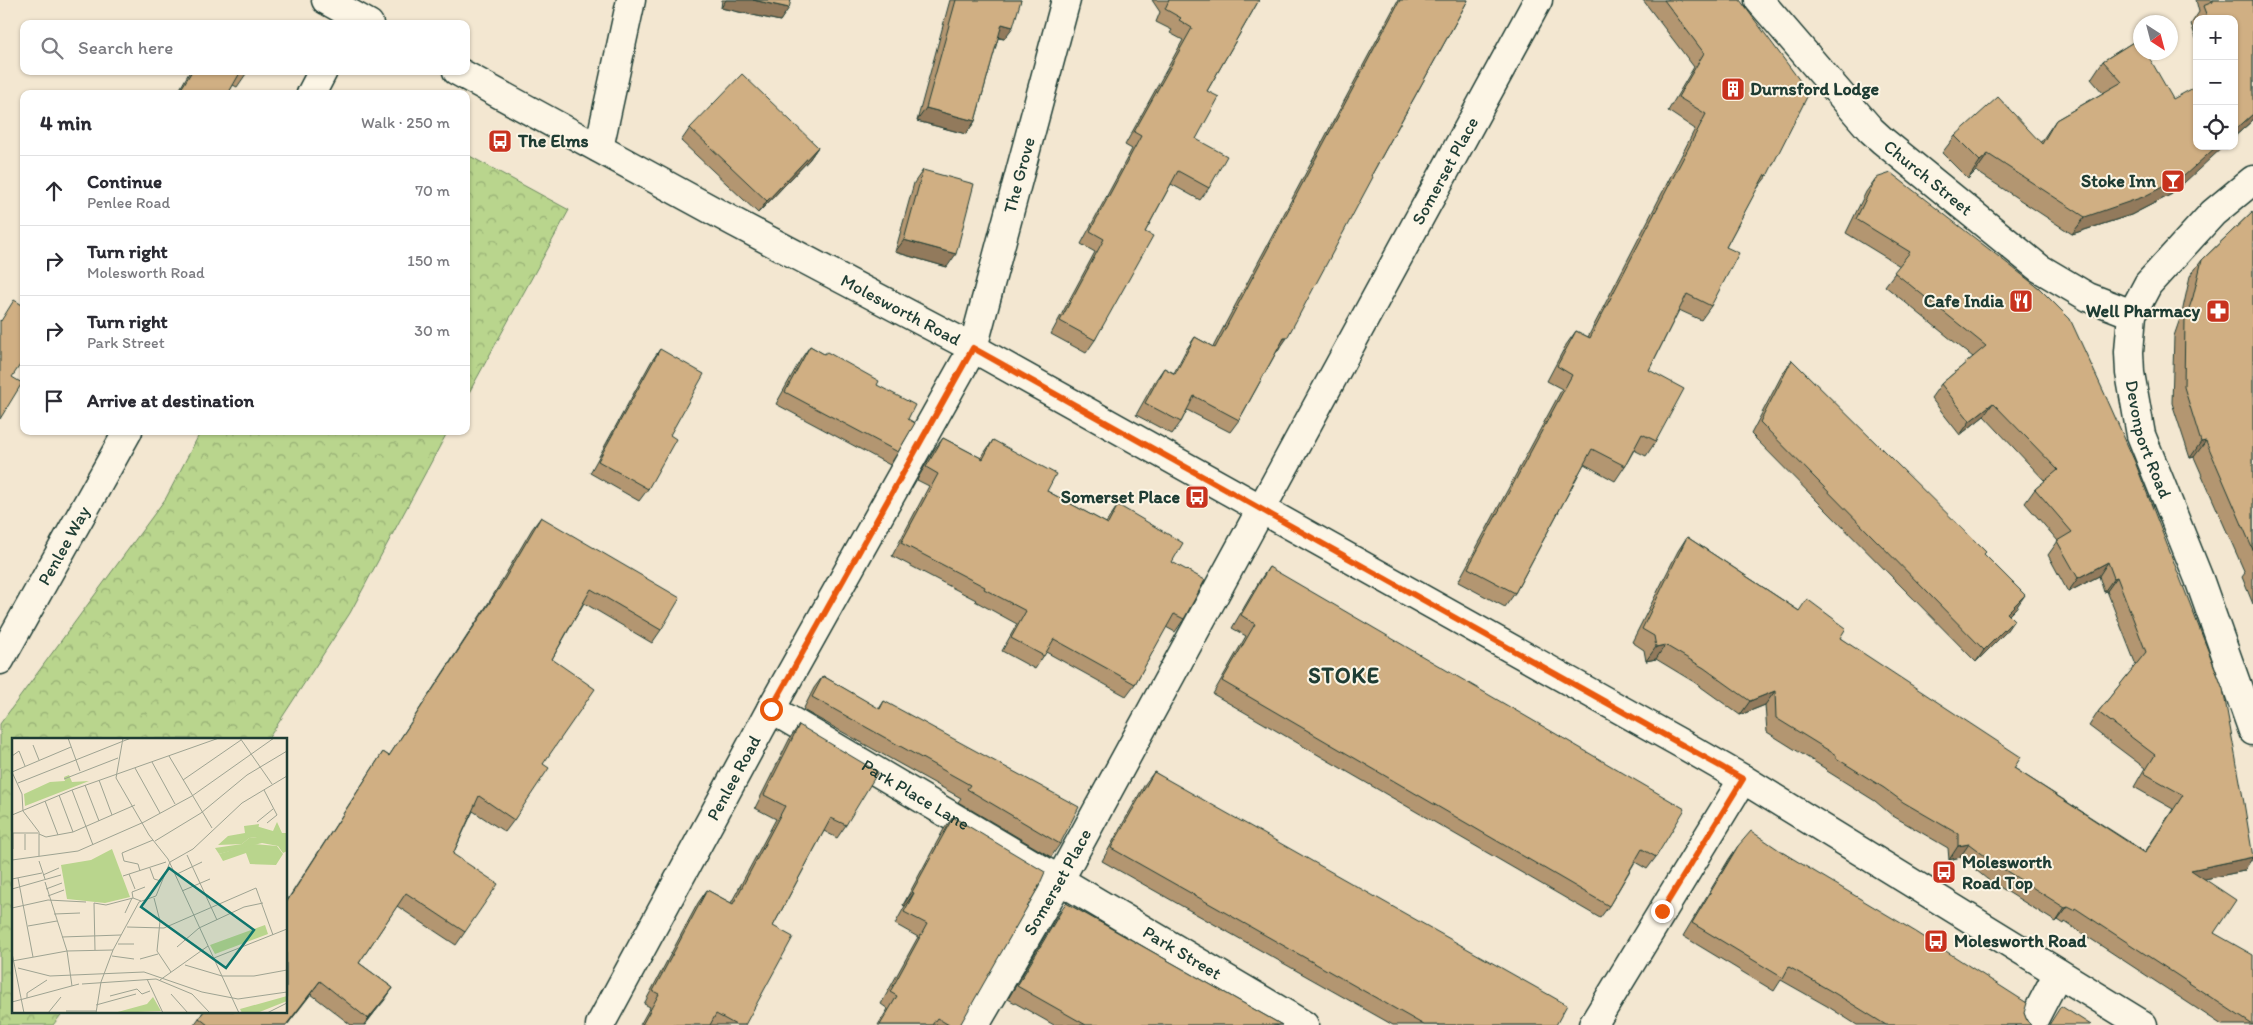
<!DOCTYPE html>
<html lang="en">
<head>
<meta charset="utf-8">
<style>
	body { margin:0; font-family:Itim,sans-serif; background:#f2f2f3; color:#2b2b33 }
	.controls { position:absolute; right:15px; top:15px; display:grid; overflow:hidden; border-radius:10px; box-shadow:0 1px 4px #0004 }
	.controls button { width:45px; height:45px; display:grid; place-items:center; padding:0; border:0; border-bottom:1px solid #e1e1e2; background:#fff; color:#2b2b33; font:25px sans-serif }
	.compass { position:absolute; left:2133px; top:15px; width:45px; height:45px; border-radius:50%; background:#fff; box-shadow:0 1px 4px #0004; rotate:144deg }
	.stop { position:absolute; width:15px; height:15px; margin:-11px; border:4px solid #ea580c; border-radius:50%; background:#fff }
	.stop.end { background:#ea580c; border-color:#fff; box-shadow:0 1px 5px #0008 }
	.list { margin:0; padding:0; list-style:none }
	h2 { display:flex; justify-content:space-between; align-items:center; height:65px; margin:0; padding:0 20px; font-size:21px }
	h2 small { font-size:16px; font-weight:400; color:#7c7c81 }
	.list li { display:grid; grid-template-columns:32px 1fr auto; gap:15px; align-items:center; box-sizing:border-box; height:70px; padding:0 20px; border-top:1px solid #e1e1e2 }
	.list b { display:block; font-size:19px; white-space:nowrap }
	.list p { margin:0; font-size:16px; white-space:nowrap; color:#7c7c81 }
	.list em { font-size:16px; font-style:normal; color:#7c7c81 }
	.icon { flex:none; width:28px; height:28px; fill:none; stroke:currentColor; stroke-width:2; stroke-linecap:round; stroke-linejoin:round }
	.map { position:relative; flex:none; width:2253px; height:1025px; overflow:hidden }
	.search { position:absolute; background:#fff; box-shadow:0 1px 4px #0004; left:20px; top:20px; width:450px; height:55px; display:flex; align-items:center; gap:12px; box-sizing:border-box; padding:0 18px; border-radius:10px; color:#7c7c81; font-size:19px }
	.panel { position:absolute; background:#fff; box-shadow:0 1px 4px #0004; left:20px; top:90px; width:450px; height:345px; border-radius:10px }
	.map>svg:first-child { display:block }
	.park { fill:url(#park-crowns); stroke:#6c8960 }
	.lines { fill:none; stroke-linecap:round; stroke-linejoin:round }
	.street-casing { stroke:#1f3d34; stroke-width:31 }
	.secondary-casing { stroke:#1f3d34; stroke-width:31 }
	.street { stroke:#fcf5e5; stroke-width:28 }
	.secondary { stroke:#fcf5e5; stroke-width:28 }
	.wall { fill:#b39671; stroke:#1f3d34 }
	.shaded-wall { fill:#927a5c; stroke:#1f3d34 }
	.building { fill:#d0af83; stroke:#1f3d34 }
	.route { stroke:#ea580c; stroke-width:6 }
	.labels { text-anchor:middle; stroke-width:4; stroke-linejoin:round; paint-order:stroke }
	.poi-label { font-size:18px; font-weight:bold; fill:#1f3d34; stroke:#fcf5e5; text-anchor:start }
	.street-label { font-size:18px; fill:#1f3d34; stroke:#fcf5e5 }
	.district-label { font-size:22px; font-weight:bold; letter-spacing:1px; fill:#1f3d34; stroke:#fcf5e5 }
	.inset-road { fill:none; stroke:#9ea392; stroke-width:1 }
	.view { fill:#0f766e; fill-opacity:0.15; stroke:#0f766e; stroke-width:2.5 }
	.inset-edge { fill:none; stroke:#1f3d34; stroke-width:2.5 }
</style>
</head>
<body>
<div class="map">
<svg width="2253" height="1025" viewBox="0 0 2253 1025">
	<defs>
		<pattern id="park-crowns" width="20" height="18" patternUnits="userSpaceOnUse" patternTransform="scale(1.25)"><rect width="20" height="18" fill="#b9d58d"/><path d="M2 6a3 3 0 1 1 6 0M12 15a3 3 0 1 1 6 0" fill="none" stroke="#96ae74"/></pattern>
	</defs>
	<rect width="100%" height="100%" fill="#f3e7d1"/>
	<filter id="ink" filterUnits="userSpaceOnUse"><feTurbulence type="fractalNoise" baseFrequency=".02" numOctaves="2"/><feDisplacementMap in="SourceGraphic" scale="10" xChannelSelector="R" yChannelSelector="G"/><feConvolveMatrix kernelMatrix="1 2 1 2 8 2 1 2 1" color-interpolation-filters="sRGB"/></filter>
	<g filter="url(#ink)">
		<path class="park" d="M466 154 569 210 466 398Z
			M201 431H448L350 613 268 739H14V1011H64L53 1025H0V724L166 498Z"/>
		<g class="lines">
			<g class="street-casing">
				<g id="street">
					<path id="s1" d="M1759 0 1871 130 1883 141 2039 268 2088 297 2132 314"/>
					<path d="M311 94 323 71"/>
					<path d="M599 148 631 0"/>
					<path id="s2" d="M0 660 128 431"/>
					<path id="s3" d="M771 709 1304 1025"/>
					<path id="s4" d="M600 1025 771 709 973 348 1066 0"/>
					<path id="s5" d="M975 1025 1060 879 1538 0"/>
					<path d="M1593 1025 1743 779"/>
					<path d="M2031 1025 2058 973"/>
				</g>
			</g>
			<g class="secondary-casing">
				<g id="secondary">
					<path d="M326 0 369 24"/>
					<path id="s6" d="M457 71 734 222 973 348 1682 744 1743 779 2143 1025"/>
					<path id="s7" d="M2253 180 2213 213 2148 284 2132 314 2129 352 2130 373 2141 435 2199 579 2253 731"/>
				</g>
			</g>
			<use href="#street" class="street"/>
			<use href="#secondary" class="secondary"/>
		</g>
		<path class="wall" d="M722 0H791L780 21 721 8Z
			M950 0H1021L1004 39 998 38 975 121 966 134 917 121Z
			M1152 0H1259L1207 91 1196 139 1209 188 1200 200 1171 184 1145 232 1095 340 1086 353 1051 334 1095 252 1081 244 1132 149 1125 145 1183 40 1170 33 1172 30 1156 22 1160 12Z
			M1398 0H1468L1371 176 1278 351H1277L1239 420 1230 432 1187 410 1181 422 1172 434 1136 415 1155 381 1164 368 1174 373 1186 350 1195 337 1213 347Z
			M1643 0H1740L1767 176 1756 190 1726 247 1711 306 1701 320 1679 310 1649 370 1656 441 1646 456 1634 450 1625 466 1615 481 1584 464 1515 593 1505 607 1458 582 1562 389 1547 381 1566 345 1576 331 1588 337 1695 129 1668 111 1694 67Z
			M2196 0H2253V120L2234 137V19H2197V41L2191 24 2199 12Z
			M2138 39 2172 194 2131 215 2072 234 1976 171 1968 179 1942 153 1955 136 2041 142 2056 120 2103 93 2091 79 2103 61Z
			M190 71H248L237 87 233 85 228 94H177Z
			M690 128 818 147 809 160 758 213 681 141Z
			M923 170 947 267 895 252 914 183Z
			M1876 178 2039 288 2244 871 2204 879 2214 933 2253 1025H2222L2065 922 2064 924 2058 920 2056 922 1987 879 1960 857 1949 860 1948 848 1893 816 1875 801 1827 771 1826 769 1767 732 1765 705 1740 715 1694 682 1656 659 1646 661 1644 650 1632 642 1678 551 1687 537 1840 638 2014 768 2145 852 2173 809 2134 787 2145 768 2089 726 2098 712 2136 665 2107 591 2104 592 2099 576 2068 592 2048 555 2058 541 2025 503 2035 489 2045 481 1984 416 1960 435 1931 398 1941 384 1973 357 1885 286 1900 266 1846 233 1866 192Z
			M2253 211V604L2242 577 2245 573 2194 457 2190 458 2172 403 2174 336 2182 313 2190 276 2202 260Z
			M810 346 877 385 908 419 898 452 890 465 776 404 801 359Z
			M660 349 670 435 648 489 639 501 590 473 651 362Z
			M1792 360 1984 555 2016 608 2009 615 2005 633 1976 662 1751 434 1783 373Z
			M943 438 981 458 993 440 1047 491 1106 523 1118 505 1172 562 1184 619 1175 632 1166 627 1135 684 1126 696 1046 652 1035 669 1002 651 1017 624 975 601 976 600 892 556 929 486 917 480 934 450Z
			M541 517 661 630 652 643 584 603 552 659 543 764 514 820 505 832 473 811 453 854 465 932 456 945 397 906 359 963 393 988 365 1025H351L311 994 287 1025H194L204 1011H286V902L383 752 389 756 491 599 532 529Z
			M1269 567 1656 857 1647 869 1635 862 1609 906 1600 918 1213 694 1246 636 1232 628 1260 580Z
			M823 676 879 709 884 701 1060 844 1051 857 958 802 961 798 803 710 814 688Z
			M799 725 846 825 837 838 824 831 773 926 745 1025H640L650 1007 644 1004 698 903 707 890 731 903 776 819 755 808 790 738Z
			M1154 772 1556 1025H1393L1102 861 1145 784Z
			M953 817 960 1025H878L888 1009 881 1004 918 937 895 924 905 906 903 905 944 829Z
			M1738 846 1785 854 2024 1013 2027 1021 2031 1025H1857L1827 1006 1781 980 1774 991 1683 936 1729 859Z
			M1066 903 1282 1025H1054L1008 999 1057 916Z"/>
		<path class="shaded-wall" d="M726 0H753L789 8 780 21 721 8Z
			M1002 24 1013 27 1004 39 993 36Z
			M926 108 975 121 966 134 917 121Z
			M2253 114V120L2234 137V131Z
			M2217 146H2224L2172 194 2131 215 2072 234 2085 217Z
			M818 147 809 160 758 213 767 201Z
			M1988 154 1976 171 1968 179 1980 161Z
			M904 240 956 254 947 267 895 252Z
			M1284 338H1287L1278 351 1275 350Z
			M1993 403 1984 416 1960 435 1970 421Z
			M2206 441 2194 457 2190 458 2201 442Z
			M2108 562 2099 576 2068 592 2078 578Z
			M2117 577 2107 591 2104 592 2114 578Z
			M2025 595 2016 608 1998 626 2007 613Z
			M2014 620 2005 633 1976 662 1984 650Z
			M1665 645 1656 659 1646 661 1656 647Z
			M1775 691 1765 705 1740 715 1750 701Z
			M1969 844 1960 857 1949 860 1958 846Z
			M2253 857 2244 871 2181 884 2191 870Z
			M912 892 914 893 905 906 903 905Z
			M2068 907 2058 920 2056 922 2065 908Z
			M320 981 287 1025H286Z
			M393 988 384 1001 364 1025 368 1019Z"/>
		<path class="building" d="M753 0H791L789 8Z
			M956 0H1021L1013 27 1002 24 975 121 926 108Z
			M1169 0H1259L1207 91 1219 97 1196 139 1227 156 1209 188 1178 171 1145 232 1153 236 1095 340 1060 321 1104 239 1090 231 1141 136 1134 132 1192 28 1179 20 1181 18 1165 9Z
			M1400 0H1468L1371 176 1373 177 1287 338H1284L1239 420 1194 396 1181 422 1145 403 1164 368 1175 374 1195 337 1215 348Z
			M1664 0H1740L1809 93 1767 176 1765 174 1726 247 1739 253 1711 306 1687 294 1649 370 1684 389 1656 441 1642 434 1625 466 1592 449 1515 593 1468 568 1572 375 1557 366 1576 331 1590 338 1706 114 1678 97 1704 53Z
			M2213 0H2253V114L2234 131V19H2208L2203 6 2213 2Z
			M2138 39 2140 43V52H2146L2173 99 2197 86V146H2217L2184 176 2143 197 2085 217 1988 154 1980 161 1955 136 1998 97 2042 144 2056 120 2122 82 2103 61Z
			M192 71H248L246 74 241 71 228 94H178Z
			M742 74 818 147 767 201 690 128Z
			M923 170 974 184 956 254 904 240Z
			M1891 173 2039 288 2070 319 2107 399 2135 462 2223 689 2244 803 2253 857 2191 870 2236 900 2214 933 2253 955V1025L2075 908 2074 910 2068 907 2065 908 1997 865 1969 844 1958 846V834L1903 802 1884 788 1836 758V755L1776 718 1775 691 1750 701 1704 668 1665 645 1656 647 1654 636 1642 629 1687 537 1799 611 1807 599 1846 628 1840 638 2021 757 2014 768 2145 853 2183 795 2144 773 2155 755 2098 712 2146 652 2117 577 2114 578 2108 562 2078 578 2057 541 2072 532 2035 489 2058 470 1993 403 1970 421 1941 384 1986 346 1894 272 1910 252 1856 219 1876 178Z
			M2253 211V550L2206 441 2201 442 2184 387 2185 320 2193 297 2202 260Z
			M14 300 24 306V359L12 377 22 383 0 419V320L1 321Z
			M810 346 824 354 827 352 879 381 877 385 915 405 908 419 915 423 898 452 785 392Z
			M660 349 704 374 670 435 676 439 648 489 598 461Z
			M1792 360 1986 552 1984 554 2025 595 2007 613 2014 620 1984 650 1760 422Z
			M943 438 983 459 993 440 1056 474 1047 491 1108 524 1118 505 1183 543 1172 562 1205 580 1184 619 1174 614 1135 684 1054 639 1044 656 1011 638 1026 611 984 589 985 587 901 543 938 474 926 467Z
			M541 517 680 598 661 630 591 589 552 659 595 689 543 764 549 768 514 820 479 796 453 854 498 884 465 932 406 893 359 963 393 988 368 1019 320 981 286 1025H208L199 1018 204 1011H286V903L383 752 389 756 500 587Z
			M1269 567 1685 809 1656 857 1642 849 1609 906 1222 681 1255 624 1241 615Z
			M823 676 880 709 884 701 1079 807 1060 844 967 789 970 785 812 697Z
			M799 725 878 772 846 825 831 818 773 926 793 937 745 1025H736L716 1014 710 1025H642L659 994 653 991 707 890 733 904 785 806 764 795Z
			M1154 772 1567 1005 1556 1025H1424L1111 848Z
			M953 817 1045 872 1038 888 960 1025H949L937 1018 932 1025H880L897 996 890 992 927 924 904 912 914 893 912 892Z
			M1751 831 1785 854 1916 932 2027 1003 2024 1013 2027 1021 2031 1025H1886L1836 994 1789 967 1783 978 1692 923 1738 846Z
			M1066 903 1282 1025H1086L1017 986Z
			M2061 1006 2091 1025H2049Z"/>
	</g>
	<g class="lines" filter="url(#ink)">
		<path class="route" d="M771 709 973 348 1743 779 1662 911"/>
	</g>
	<defs>
		<g id="building-square" transform="scale(1.25)"><rect x="-9" y="-9" width="18" height="18" rx="4" fill="#c8321e" stroke="#fcf5e5"/><path d="M-4-6H4V6H1V3H-1V6H-4ZM-2.5-4.3h1.7v1.8h-1.7ZM.8-4.3h1.7v1.8H.8ZM-2.5-1h1.7V.8h-1.7ZM.8-1h1.7V.8H.8Z" fill="#fff"/></g>
		<g id="bus-square" transform="scale(1.25)"><rect x="-9" y="-9" width="18" height="18" rx="4" fill="#c8321e" stroke="#fcf5e5"/><path d="M-5-6H5V4H4V6H2V4H-2V6H-4V4H-5ZM-3.5-4V0h7V-4ZM-3.5 1.2v1.5H-2V1.2ZM2 1.2v1.5H3.5V1.2Z" fill="#fff"/></g>
		<g id="bar-square" transform="scale(1.25)"><rect x="-9" y="-9" width="18" height="18" rx="4" fill="#c8321e" stroke="#fcf5e5"/><path d="M-6-5H6L.8 .8V4.5H3.5V6h-7V4.5H-.8V.8Z" fill="#fff"/></g>
		<g id="restaurant-square" transform="scale(1.25)"><rect x="-9" y="-9" width="18" height="18" rx="4" fill="#c8321e" stroke="#fcf5e5"/><path d="M-5-6h1v4h1v-4h1v4h1v-4h1v5L-1.5 .5V6h-2V.5L-5-1ZM5-6V6H3V1.5H1.5Q1.5-4 5-6Z" fill="#fff"/></g>
		<g id="pharmacy-square" transform="scale(1.25)"><rect x="-9" y="-9" width="18" height="18" rx="4" fill="#c8321e" stroke="#fcf5e5"/><path d="M-2-6h4v4h4v4h-4v4h-4v-4h-4v-4h4Z" fill="#fff"/></g>
	</defs>
	<g fill-rule="evenodd">
		<use href="#building-square" x="1733" y="89"/>
		<use href="#bus-square" x="500" y="141"/>
		<use href="#bar-square" x="2173" y="181"/>
		<use href="#restaurant-square" x="2021" y="301"/>
		<use href="#pharmacy-square" x="2218" y="311"/>
		<use href="#bus-square" x="1197" y="497"/>
		<use href="#bus-square" x="1944" y="872"/>
		<use href="#bus-square" x="1936" y="941"/>
	</g>
	<g class="labels">
		<g class="poi-label">
			<text x="1750" y="95">Durnsford Lodge</text>
			<text x="518" y="147">The Elms</text>
			<text x="2156" y="187" text-anchor="end">Stoke Inn</text>
			<text x="2004" y="307" text-anchor="end">Cafe India</text>
			<text x="2200" y="317" text-anchor="end">Well Pharmacy</text>
			<text x="1180" y="503" text-anchor="end">Somerset Place</text>
			<text x="1962" y="868">Molesworth<tspan x="1962" dy="21">Road Top</tspan></text>
			<text x="1954" y="947">Molesworth Road</text>
		</g>
		<g class="street-label">
			<text dy="6" stroke="none"><textPath href="#s5" startOffset="975">Somerset Place</textPath></text>
			<text dy="6" stroke="none"><textPath href="#s4" startOffset="952">The Grove</textPath></text>
			<text dy="6" stroke="none"><textPath href="#s1" startOffset="246">Church Street</textPath></text>
			<text dy="6" stroke="none"><textPath href="#s6" startOffset="504">Molesworth Road</textPath></text>
			<text dy="6" stroke="none"><textPath href="#s7" startOffset="310">Devonport Road</textPath></text>
			<text dy="6" stroke="none"><textPath href="#s2" startOffset="131">Penlee Way</textPath></text>
			<text dy="6" stroke="none"><textPath href="#s4" startOffset="281">Penlee Road</textPath></text>
			<text dy="6" stroke="none"><textPath href="#s3" startOffset="168">Park Place Lane</textPath></text>
			<text dy="6" stroke="none"><textPath href="#s5" startOffset="165">Somerset Place</textPath></text>
			<text dy="6" stroke="none"><textPath href="#s3" startOffset="478">Park Street</textPath></text>
		</g>
		<g class="district-label">
			<text x="1344" y="683">STOKE</text>
		</g>
	</g>
	<g transform="translate(12 738)">
		<rect width="275" height="275" fill="#f3e7d1"/>
		<path d="M247 86 245 99 237 100 230 106 206 107 216 98 233 95 232 88ZM241 106 265 108 271 116 264 127 238 126 234 115 211 123 207 116Z" fill="#b9d58d"/>
		<path d="M265 84 270 95H275V113L271 115 266 108 250 105 207 116 203 110 230 106 237 100 245 99 244 88 261 93ZM141 259 149 273 102 275 135 266Z" fill="#b9d58d"/>
		<path d="M57 37 60 44 77 43 13 68 12 56 38 44 53 43 52 39ZM100 111 118 159 93 165 55 161 49 127 79 122ZM253 187 256 196 203 216 198 207ZM275 258V263L245 275H230L228 271Z" fill="#b9d58d"/>
		<path class="inset-road" d="M56 0 68 33M111 0 104 40 137 97 156 121 227 275M228 0 260 46M21 7 27 22M0 18 7 13 13 28M157 18 200 90M140 24 163 66M123 30 148 75M0 34 10 56 11 73 27 94V118M0 34 59 9M52 41 106 20M87 42 100 77M171 42 229 2M6 45 119 0M73 47 87 83M60 52 81 107M252 52 265 77 255 85M47 57 61 94M33 63 46 97M0 77 60 52 207 0M245 84 261 71M0 95H26M1 95V111M13 96V112M27 96 34 99 61 94 123 67M143 103 189 75 235 37 275 13M175 117 205 182M0 122 66 113 132 84 180 58 262 0M27 123 33 141M138 130 142 141 149 143M128 133 126 126 112 123 110 115 141 102M117 136 123 151M31 137 47 130M163 137 190 124M111 138 154 124M6 140 21 219M0 141 30 135M33 144 55 213 60 248M0 151 49 137M34 151 50 145M170 153 198 141M36 158 52 152M121 160 120 154 133 149M142 160 148 183 145 213 159 234M0 170 36 162 74 164M113 175 120 160M42 176 68 175M16 188 45 183M115 189 152 190 244 150 261 197M50 199 109 197M106 206H122M165 209 187 190 232 169 251 165M83 212 82 165 94 167 121 160 129 163M0 215 12 275M100 218 122 221M202 220 275 191M128 221 146 216M0 223 55 213 101 212 127 164 144 158 158 124 181 111 230 65 275 38M173 227 210 238M6 230 38 238 132 234 190 254 226 261 275 254M210 238H242L275 232M135 241 151 275M148 242 196 208M70 246 144 241 180 256 198 275M159 256 176 275M98 258 125 251 130 256 138 253M15 260V255L35 242M0 264 67 246M84 267 124 256M54 273H84M36 275 49 259M84 275 89 244 101 212M255 275 275 265"/>
		<path class="view" d="M157 130 242 192 214 230 129 169Z"/>
		<rect width="275" height="275" class="inset-edge"/>
	</g>
</svg>
<div class="controls">
<button>+</button>
<button>−</button>
<button><svg class="icon" aria-label="locate" viewBox="0 0 24 24"><circle cx="12" cy="12" r="6"/><path d="M12 2v4M12 18v4M2 12h4M18 12h4"/></svg></button>
</div>
<svg class="compass" viewBox="-18 -18 36 36"><path d="M0-13l5 13h-10z" fill="#e53935"/><path d="M0 13l5-13h-10z" fill="#7c7c81"/></svg>
<div class="stop" style="left:771px;top:709px"></div>
<div class="stop end" style="left:1662px;top:911px"></div>
<div class="search"><svg class="icon" aria-label="search" viewBox="0 0 24 24"><circle cx="10" cy="10" r="6"/><path d="M15 15l6 6"/></svg>Search here</div>
<section class="panel">
<h2>4 min<small>Walk · 250 m</small></h2>
<ul class="list">
<li><svg class="icon" aria-label="ahead" viewBox="0 0 24 24"><path d="M12 20V5M6 11l6-6 6 6"/></svg><div><b>Continue</b><p>Penlee Road</p></div><em>70 m</em></li>
<li><svg class="icon" aria-label="right" viewBox="0 0 24 24"><path d="M7 20v-9h11M14 6l5 5-5 5"/></svg><div><b>Turn right</b><p>Molesworth Road</p></div><em>150 m</em></li>
<li><svg class="icon" aria-label="right" viewBox="0 0 24 24"><path d="M7 20v-9h11M14 6l5 5-5 5"/></svg><div><b>Turn right</b><p>Park Street</p></div><em>30 m</em></li>
<li><svg class="icon" aria-label="arrive" viewBox="0 0 24 24"><path d="M6 21V4h12l-3 4 3 4H6"/></svg><div><b>Arrive at destination</b></div></li>
</ul>
</section>
</div>
</body>
</html>
